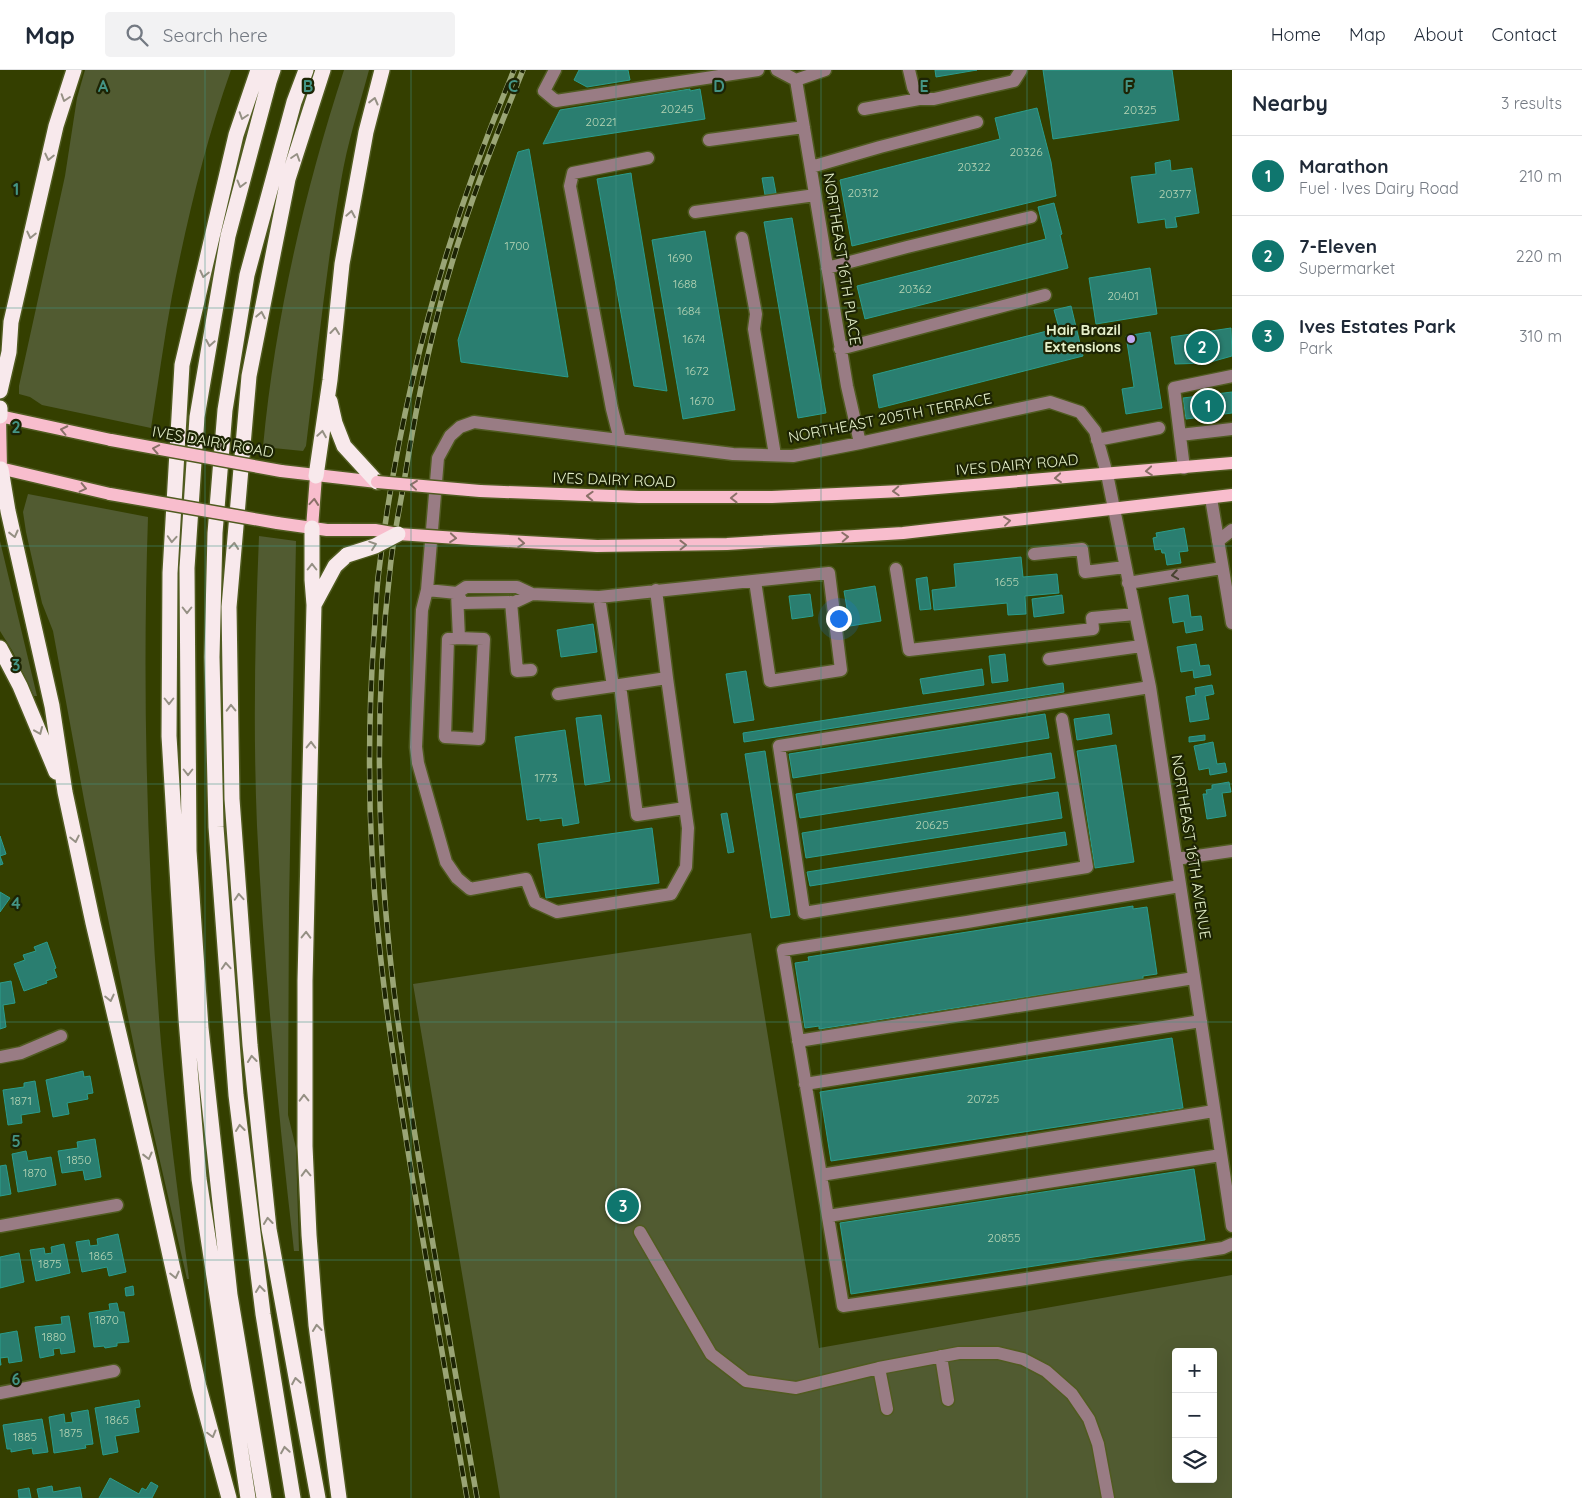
<!DOCTYPE html>
<html lang="en">
<head>
<meta charset="utf-8">
<style>
	body { margin:0; font-family:Quicksand,sans-serif; background:#f2f2f3; color:#1f2937 }
	.controls { position:absolute; right:15px; bottom:15px; display:grid; overflow:hidden; border-radius:5px; box-shadow:0 5px 20px #0002 }
	.controls button { width:45px; height:45px; display:grid; place-items:center; padding:0; border:0; border-bottom:1px solid #e0e1e3; background:#fff; color:#1f2937; font:25px sans-serif }
	.you { position:absolute; left:838px; top:548px; width:18px; height:18px; margin:-12px; border:4px solid #fff; border-radius:50%; background:#1a73e8; box-shadow:0 0 0 8px #1a73e833 }
	.badge { display:grid; place-items:center; width:32px; height:32px; border-radius:50%; background:#0f766e; color:#fff; font-size:16px; font-weight:700 }
	.pin { position:absolute; translate:-50% -50%; border:2px solid #fff; box-shadow:0 1px 5px #0006 }
	.list { margin:0; padding:0; list-style:none }
	h2 { display:flex; justify-content:space-between; align-items:center; height:65px; margin:0; padding:0 20px; font-size:21px }
	h2 small { font-size:16px; font-weight:400; color:#747a83 }
	.list li { display:grid; grid-template-columns:32px 1fr auto; gap:15px; align-items:center; box-sizing:border-box; height:80px; padding:0 20px; border-top:1px solid #e0e1e3 }
	.list b { display:block; font-size:19px; white-space:nowrap }
	.list p { margin:0; font-size:16px; white-space:nowrap; color:#747a83 }
	.list em { font-size:16px; font-style:normal; color:#747a83 }
	.icon { flex:none; width:28px; height:28px; fill:none; stroke:currentColor; stroke-width:2; stroke-linecap:round; stroke-linejoin:round }
	.map { position:relative; flex:none; width:1232px; height:1428px; overflow:hidden }
	header { display:flex; align-items:center; gap:30px; box-sizing:border-box; height:70px; padding:0 25px; background:#fff; border-bottom:1px solid #e0e1e3 }
	header strong { font-size:24px }
	nav { display:flex; gap:28px; margin-inline-start:auto; font-size:18px }
	.search { width:350px; height:45px; background:#f2f2f3; display:flex; align-items:center; gap:12px; box-sizing:border-box; padding:0 18px; border-radius:5px; color:#747a83; font-size:19px }
	main { display:flex }
	aside { flex:1; background:#fff }
	.map>svg:first-child { display:block }
	.green { fill:#515b31; fill-rule:evenodd }
	.building { fill:#2a7e70; stroke:#2a9d8c }
	.lines { fill:none; stroke-linecap:round; stroke-linejoin:round }
	.minor-casing { stroke:#505b20; stroke-width:15 }
	.major-casing { stroke:#505b20; stroke-width:15 }
	.highway-casing { stroke:#505b20; stroke-width:18 }
	.minor { stroke:#997c84; stroke-width:12 }
	.major { stroke:#f8bdcd; stroke-width:12 }
	.highway { stroke:#f8e9ec; stroke-width:15 }
	.rail-casing { stroke:#9aa575; stroke-width:5.5 }
	.rail { stroke:#1d2404; stroke-width:4; stroke-dasharray:11; stroke-linecap:butt }
	.major-bridge-casing { stroke:#505b20; stroke-width:15; stroke-linecap:butt }
	.highway-bridge-casing { stroke:#505b20; stroke-width:18; stroke-linecap:butt }
	.major-bridge { stroke:#f8bdcd; stroke-width:12 }
	.highway-bridge { stroke:#f8e9ec; stroke-width:15 }
	.oneway { stroke:#959084 }
	.oneway2 { stroke:#8a7068 }
	.oneway3 { stroke:#484331 }
	.grid { fill:none; stroke:#449485; stroke-width:1; stroke-opacity:0.55 }
	.poi-dot { fill:#c2a7f2; stroke:#1d2404; stroke-width:2 }
	.labels { text-anchor:middle; stroke-width:4.5; stroke-linejoin:round; paint-order:stroke }
	.number-label { font-size:12px; fill:#b6d4b4 }
	.street-label { font-size:15px; fill:#e5f0ca; stroke:#1d2404 }
	.poi-label { font-size:15px; font-weight:bold; fill:#e5f0ca; stroke:#1d2404; text-anchor:end }
	.grid-label { font-size:16px; text-anchor:middle; font-weight:bold; fill:#449485; stroke:#1d2404; stroke-width:4.5; stroke-linejoin:round; paint-order:stroke }
</style>
</head>
<body>
<header>
<strong>Map</strong>
<div class="search"><svg class="icon" aria-label="search" viewBox="0 0 24 24"><circle cx="10" cy="10" r="6"/><path d="M15 15l6 6"/></svg>Search here</div>
<nav><a>Home</a><a>Map</a><a>About</a><a>Contact</a></nav>
</header>
<main>
<div class="map">
<svg width="1232" height="1428" viewBox="0 0 1232 1428">
	<rect width="100%" height="100%" fill="#343f00"/>
	<path class="green" d="M85 0H231C205 73 187 150 172 226 164 269 158 314 151 358L42 335 30 327 19 324V316L65 106 77 28Z
		M344 0H369C359 37 347 74 341 111 326 199 317 288 306 376L303 381 263 377C275 249 304 123 344 0Z
		M28 424 148 447C142 623 147 798 161 973 168 1052 179 1130 189 1209H187L137 991 85 735 53 561 42 533 26 462 23 442Z
		M259 466 296 471 289 834 288 1045 296 1078 299 1181H294C278 1040 264 898 257 756 253 660 255 562 259 466Z
		M0 471 37 626H34L13 582 0 561Z
		M751 863 819 1278 1232 1205V1428H500L413 914ZM1176 1282H1213V1409H1176Z"/>
	<path class="building" d="M579 0H628L630 10 587 17 574 10Z
		M935 0H977L936 7Z
		M1043 0H1172L1179 50 1053 69Z
		M690 19V21L700 19 705 49 543 74 560 40Z
		M1037 38 1051 92 1056 126 852 176 840 110 1000 69 995 48Z
		M529 79 568 307 461 292 458 270 518 82Z
		M1170 90 1171 101 1192 98 1199 143 1175 147 1177 157 1166 158 1165 149 1138 153 1131 107 1156 104 1155 93Z
		M631 103 632 111 667 321 634 316 597 109Z
		M773 107 776 123 765 125 762 108Z
		M1054 133 1062 164 1060 165 1068 198 865 249 857 216 1046 169 1038 137Z
		M792 148 826 343 798 348 764 152Z
		M705 161 735 340 683 349 652 170Z
		M1150 198 1157 244 1096 254 1089 208Z
		M1071 236 1083 286 879 338 873 305 1059 258 1054 240Z
		M1231 258 1232 286 1207 293 1175 294 1171 267Z
		M1150 262 1162 338 1126 344 1122 319 1134 317 1126 266Z
		M1232 322V343L1186 349 1183 328Z
		M1184 458 1188 481 1179 482 1181 493 1167 495 1165 483H1162L1161 479 1155 480 1153 468 1157 467 1156 463Z
		M1021 487 1023 507 1057 504 1059 523 1025 526 1026 544 1008 545 1007 533 934 540 932 520 956 517 954 494Z
		M927 507 931 539 920 540 916 509Z
		M875 516 881 551 850 556 844 521Z
		M810 524 813 546 792 549 789 526Z
		M1062 525 1064 543 1034 547 1032 529Z
		M1188 525 1191 547 1201 546 1203 560 1186 563 1184 551 1173 553 1169 528Z
		M593 554 597 582 561 587 557 560Z
		M1196 574 1200 596 1209 595 1211 605 1194 608 1193 600 1181 602 1177 577Z
		M1005 584 1008 611 992 613 989 586Z
		M982 599 984 615 923 624 920 609Z
		M746 601 754 650 734 653 726 604Z
		M1063 613 1064 622 744 672 743 663Z
		M1212 615 1214 624 1205 626 1209 649 1190 652 1186 627 1196 625 1195 618Z
		M1045 644 1049 668 793 708 789 684Z
		M1109 644 1112 664 1077 670 1074 649Z
		M601 645 610 711 585 715 576 648Z
		M565 660 579 753 563 756 562 748 540 751V748L527 750 515 667Z
		M1205 665V670L1189 672V667Z
		M1213 672 1217 694 1225 693 1227 702 1210 705 1209 698 1199 700 1194 676Z
		M1116 675 1134 792 1095 798 1077 681Z
		M765 681 790 845 771 848 745 684Z
		M1051 683 1055 708 800 748 796 724Z
		M1229 712 1231 722 1222 723 1226 746 1207 749 1203 724H1207L1206 720 1212 719V715Z
		M1058 722 1062 748 806 788 802 763Z
		M727 743 734 782 728 783 721 744Z
		M652 758 659 813 546 828 538 774Z
		M1065 762 1067 775 810 816 807 802Z
		M0 766 6 784 0 786 3 794 0 795Z
		M0 822 10 828 0 842Z
		M1133 836V839L1147 837 1157 904 1143 906V909L819 959V956L805 958 795 893 809 891 808 887Z
		M47 872 56 898 54 899 57 907 46 911 47 913 24 921 14 894 25 890 23 885 36 881 34 877Z
		M11 911 15 933 3 935 6 957 0 959V913Z
		M1172 968 1183 1038 831 1091 820 1022Z
		M83 1001 84 1007 90 1006 93 1023 87 1024 88 1029 67 1033 69 1044 53 1047 46 1010Z
		M35 1011 40 1042 21 1045 22 1053 8 1055 3 1020 24 1017V1013Z
		M95 1069 101 1107 85 1110 83 1100 62 1103 58 1081 78 1078 77 1072Z
		M26 1081 28 1091 51 1087 56 1115 18 1122 12 1084Z
		M6 1095 11 1124 0 1126V1096Z
		M1194 1099 1205 1170 851 1224 840 1153Z
		M118 1164 126 1202 109 1206 107 1197 82 1202 76 1172 89 1170 90 1176 98 1175 97 1169Z
		M64 1174 70 1203 36 1211 30 1180 44 1178 45 1184 52 1183 51 1177Z
		M19 1183 24 1212 0 1218V1187Z
		M133 1216 134 1225 126 1226 125 1218Z
		M117 1233 119 1242H124L129 1272 117 1273V1276L105 1278 104 1276 94 1277 89 1243 110 1240 109 1234Z
		M69 1246 75 1282 61 1284 60 1278 53 1279 54 1285 40 1288 35 1257 62 1254 61 1247Z
		M17 1261 22 1291 9 1293 8 1287 0 1288 1 1295H0V1264Z
		M139 1330 140 1337 135 1338 139 1362 115 1366 118 1382 103 1385 95 1338Z
		M88 1340 93 1374 85 1375 86 1378 54 1383 49 1347 64 1344 65 1353 73 1352 71 1343Z
		M42 1349 48 1382 33 1384 32 1378 11 1382V1379H7L3 1355Z
		M110 1408 139 1424 142 1418 146 1420 151 1412 158 1416 152 1428H99Z
		M52 1416 53 1422 80 1417 82 1428H39L37 1419Z
		M29 1418 31 1428H19L18 1420Z"/>
	<g class="lines">
		<g class="minor-casing">
			<path id="minor" d="M555 0 544 21 556 31 758 0
				M777 0 796 10 825 0
				M909 0 913 17 919 29H934L1014 11 1021 0
				M796 10 847 316 860 373
				M864 39 919 29
				M709 70 804 57
				M811 97 880 77 977 52
				M695 142 815 125
				M742 168 756 244 754 259 775 385
				M827 198 907 177 1031 147
				M840 279 1045 225
				M1180 365 1232 359
				M620 370 612 339 570 116 573 103 648 88
				M1097 370 1159 358
				M1184 398 1174 318 1232 306
				M1211 428 1232 553
				M1218 471 1232 460
				M1034 484 1082 479 1085 502 1125 497
				M896 499 909 580 1093 559 1092 548 1135 544
				M1128 513 1222 498
				M427 520 457 523 466 517H517L532 524 599 527 829 503 841 600 770 611 755 511
				M656 520 667 608
				M457 523 459 568 448 569 445 667 479 669 484 569 459 568
				M457 523 463 533 515 532 532 524
				M599 527 613 616 667 608 688 758 686 797 671 824 557 842 535 832 526 809 470 819 457 808 446 792 418 693 416 677 422 540 427 520 438 388 450 366 460 357 474 352 733 384 793 386 860 373 1050 332 1080 342 1095 361 1107 404 1150 617 1232 1156
				M511 532 517 601 531 600
				M1049 589 1141 576
				M620 615 637 745 685 738
				M558 624 613 616
				M1062 649 1087 797 804 843 779 676 1150 617
				M1176 789 1232 781
				M1180 816 967 852 783 880 843 1236 1019 1210 1223 1178 1232 1174
				M798 971 1194 908
				M0 987 21 983 61 966
				M805 1014 1201 951
				M821 1105 1214 1041
				M828 1146 1221 1085
				M0 1156 117 1135
				M640 1162 711 1284 746 1311 796 1318 879 1298 959 1283H998L1023 1289 1046 1301 1072 1324 1089 1349 1098 1374 1108 1428
				M941 1286 948 1330
				M879 1298 887 1339
				M0 1323 114 1301"/>
		</g>
		<g class="major-casing">
			<path id="major" d="M0 346 111 370
				M0 346 1 399
				M0 398 110 424
				M281 401 377 412
				M480 421 639 427H772L902 421 1232 393
				M277 453 327 460H350
				M312 458 316 406
				M472 469 597 476 727 474 903 463 1232 425"/>
		</g>
		<g class="highway-casing">
			<path id="highway" d="M0 321 9 282 11 252 56 56 74 0
				M330 331 335 353 344 376 377 412
				M0 338V346
				M1 399 8 441 52 636 65 722 93 853 150 1095 199 1317 229 1428
				M316 406 330 310 342 194 366 62 382 0
				M312 458V510L314 535 305 911V1076L309 1165 316 1255 339 1428
				M314 535 335 496 347 485
				M0 578 20 616 56 702
				M248 1428 199 1109 186 949 169 666 170 503 182 295 236 65 258 0
				M264 1428 230 1225 201 958 189 781 187 498 197 347 228 166 269 12 273 0
				M293 1428 263 1244 236 1025 216 757 212 587 215 463 225 340 247 205 294 32 306 0
				M318 1428 269 1159 250 975 232 729 229 537 249 306 288 109 323 0"/>
		</g>
		<use href="#minor" class="minor"/>
		<use href="#major" class="major"/>
		<use href="#highway" class="highway"/>
		<g class="rail-casing">
			<path id="rail" d="M467 1428C449 1325 432 1221 414 1118 396 1007 378 897 372 784 368 712 369 638 374 565 376 543 376 521 379 500 400 327 446 160 514 0
				M477 1428C458 1318 438 1207 420 1096 403 993 387 889 382 785 377 690 379 594 390 500 393 468 400 437 405 406 418 324 435 243 461 164 479 108 501 54 523 0"/>
		</g>
		<use href="#rail" class="rail"/>
		<g class="major-bridge-casing">
			<path id="major-bridge" d="M111 370 281 401
				M377 412 480 421
				M110 424 277 453
				M350 460H375L398 464 472 469"/>
		</g>
		<g class="highway-bridge-casing">
			<path id="highway-bridge" d="M347 485 375 476 398 464"/>
		</g>
		<use href="#major-bridge" class="major-bridge"/>
		<use href="#highway-bridge" class="highway-bridge"/>
	</g>
	<defs><path id="oneway-chevron" d="M-2-3.5L2.5 0L-2 3.5" fill="none" stroke-width="1.6" stroke-linecap="round" stroke-linejoin="round" transform="scale(1.25)"/></defs>
	<g class="oneway">
		<use href="#oneway-chevron" transform="translate(65 28) rotate(108)"/>
		<use href="#oneway-chevron" transform="translate(374 31) rotate(-76)"/>
		<use href="#oneway-chevron" transform="translate(243 46) rotate(108)"/>
		<use href="#oneway-chevron" transform="translate(49 87) rotate(103)"/>
		<use href="#oneway-chevron" transform="translate(296 87) rotate(-72)"/>
		<use href="#oneway-chevron" transform="translate(241 114) rotate(105)"/>
		<use href="#oneway-chevron" transform="translate(351 144) rotate(-80)"/>
		<use href="#oneway-chevron" transform="translate(31 165) rotate(103)"/>
		<use href="#oneway-chevron" transform="translate(204 204) rotate(103)"/>
		<use href="#oneway-chevron" transform="translate(261 245) rotate(-79)"/>
		<use href="#oneway-chevron" transform="translate(335 261) rotate(-84)"/>
		<use href="#oneway-chevron" transform="translate(210 273) rotate(100)"/>
		<use href="#oneway-chevron" transform="translate(322 364) rotate(-81)"/>
		<use href="#oneway-chevron" transform="translate(14 464) rotate(76)"/>
		<use href="#oneway-chevron" transform="translate(172 469) rotate(94)"/>
		<use href="#oneway-chevron" transform="translate(373 475) rotate(-19)"/>
		<use href="#oneway-chevron" transform="translate(234 476) rotate(-85)"/>
		<use href="#oneway-chevron" transform="translate(312 497) rotate(-90)"/>
		<use href="#oneway-chevron" transform="translate(187 540) rotate(90)"/>
		<use href="#oneway-chevron" transform="translate(169 631) rotate(90)"/>
		<use href="#oneway-chevron" transform="translate(231 638) rotate(-91)"/>
		<use href="#oneway-chevron" transform="translate(39 661) rotate(67)"/>
		<use href="#oneway-chevron" transform="translate(311 675) rotate(-89)"/>
		<use href="#oneway-chevron" transform="translate(188 702) rotate(90)"/>
		<use href="#oneway-chevron" transform="translate(75 769) rotate(78)"/>
		<use href="#oneway-chevron" transform="translate(239 827) rotate(-94)"/>
		<use href="#oneway-chevron" transform="translate(306 865) rotate(-89)"/>
		<use href="#oneway-chevron" transform="translate(226 896) rotate(-94)"/>
		<use href="#oneway-chevron" transform="translate(110 928) rotate(77)"/>
		<use href="#oneway-chevron" transform="translate(252 989) rotate(-96)"/>
		<use href="#oneway-chevron" transform="translate(304 1028) rotate(-91)"/>
		<use href="#oneway-chevron" transform="translate(240 1058) rotate(-97)"/>
		<use href="#oneway-chevron" transform="translate(148 1086) rotate(76)"/>
		<use href="#oneway-chevron" transform="translate(306 1103) rotate(-92)"/>
		<use href="#oneway-chevron" transform="translate(268 1151) rotate(-96)"/>
		<use href="#oneway-chevron" transform="translate(175 1205) rotate(77)"/>
		<use href="#oneway-chevron" transform="translate(260 1219) rotate(-97)"/>
		<use href="#oneway-chevron" transform="translate(317 1258) rotate(-96)"/>
		<use href="#oneway-chevron" transform="translate(296 1311) rotate(-100)"/>
		<use href="#oneway-chevron" transform="translate(212 1364) rotate(75)"/>
		<use href="#oneway-chevron" transform="translate(285 1380) rotate(-99)"/>
	</g>
	<g class="oneway2">
		<use href="#oneway-chevron" transform="translate(64 360) rotate(-168)"/>
		<use href="#oneway-chevron" transform="translate(156 379) rotate(-169)"/>
		<use href="#oneway-chevron" transform="translate(1149 401) rotate(175)"/>
		<use href="#oneway-chevron" transform="translate(1058 408) rotate(175)"/>
		<use href="#oneway-chevron" transform="translate(414 415) rotate(-174)"/>
		<use href="#oneway-chevron" transform="translate(83 418) rotate(13)"/>
		<use href="#oneway-chevron" transform="translate(896 421) rotate(177)"/>
		<use href="#oneway-chevron" transform="translate(590 426) rotate(-178)"/>
		<use href="#oneway-chevron" transform="translate(734 428) rotate(179)"/>
		<use href="#oneway-chevron" transform="translate(314 432) rotate(-85)"/>
		<use href="#oneway-chevron" transform="translate(1007 451) rotate(-7)"/>
		<use href="#oneway-chevron" transform="translate(845 467) rotate(-3)"/>
		<use href="#oneway-chevron" transform="translate(453 468) rotate(5)"/>
		<use href="#oneway-chevron" transform="translate(521 473) rotate(4)"/>
		<use href="#oneway-chevron" transform="translate(683 475) rotate(-1)"/>
	</g>
	<use class="oneway3" href="#oneway-chevron" transform="translate(1175 505) rotate(171)"/>
	<path class="grid" d="M205 0V1428M411 0V1428M616 0V1428M821 0V1428M1027 0V1428M0 238H1232M0 476H1232M0 714H1232M0 952H1232M0 1190H1232"/>
	<circle class="poi-dot" cx="1131" cy="269" r="5"/>
	<g class="labels">
		<g class="number-label">
			<text x="677" y="43">20245</text>
			<text x="1140" y="44">20325</text>
			<text x="601" y="56">20221</text>
			<text x="1026" y="86">20326</text>
			<text x="974" y="101">20322</text>
			<text x="863" y="127">20312</text>
			<text x="1175" y="128">20377</text>
			<text x="517" y="180">1700</text>
			<text x="680" y="192">1690</text>
			<text x="685" y="218">1688</text>
			<text x="915" y="223">20362</text>
			<text x="1123" y="230">20401</text>
			<text x="689" y="245">1684</text>
			<text x="694" y="273">1674</text>
			<text x="697" y="305">1672</text>
			<text x="702" y="335">1670</text>
			<text x="1007" y="516">1655</text>
			<text x="546" y="712">1773</text>
			<text x="932" y="759">20625</text>
			<text x="983" y="1033">20725</text>
			<text x="21" y="1035">1871</text>
			<text x="79" y="1094">1850</text>
			<text x="35" y="1107">1870</text>
			<text x="1004" y="1172">20855</text>
			<text x="101" y="1190">1865</text>
			<text x="50" y="1198">1875</text>
			<text x="107" y="1254">1870</text>
			<text x="54" y="1271">1880</text>
			<text x="117" y="1354">1865</text>
			<text x="71" y="1367">1875</text>
			<text x="25" y="1371">1885</text>
		</g>
		<g class="street-label">
			<text transform="translate(842 189) rotate(81)" y="5">NORTHEAST 16TH PLACE</text>
			<text transform="translate(890 348) rotate(-11)" y="5">NORTHEAST 205TH TERRACE</text>
			<text transform="translate(213 372) rotate(10)" y="5">IVES DAIRY ROAD</text>
			<text transform="translate(1017 395) rotate(-5)" y="5">IVES DAIRY ROAD</text>
			<text transform="translate(614 410) rotate(2)" y="5">IVES DAIRY ROAD</text>
			<text transform="translate(1191 777) rotate(81)" y="5">NORTHEAST 16TH AVENUE</text>
		</g>
		<g class="poi-label">
			<text x="1121" y="265">Hair Brazil<tspan x="1121" dy="17">Extensions</tspan></text>
		</g>
	</g>
	<g class="grid-label">
		<text x="103" y="22">A</text>
		<text x="308" y="22">B</text>
		<text x="513" y="22">C</text>
		<text x="719" y="22">D</text>
		<text x="924" y="22">E</text>
		<text x="1129" y="22">F</text>
		<text x="16" y="125">1</text>
		<text x="16" y="363">2</text>
		<text x="16" y="601">3</text>
		<text x="16" y="839">4</text>
		<text x="16" y="1077">5</text>
		<text x="16" y="1315">6</text>
	</g>
</svg>
<div class="controls">
<button>+</button>
<button>−</button>
<button><svg class="icon" aria-label="layers" viewBox="0 0 24 24"><path d="M12 4l9 5-9 5-9-5zM3 14l9 5 9-5"/></svg></button>
</div>
<div class="you"></div>
<div class="pin badge" style="left:1208px;top:336px">1</div>
<div class="pin badge" style="left:1202px;top:277px">2</div>
<div class="pin badge" style="left:623px;top:1136px">3</div>
</div>
<aside>
<h2>Nearby<small>3 results</small></h2>
<ul class="list">
<li><span class="badge">1</span><div><b>Marathon</b><p>Fuel · Ives Dairy Road</p></div><em>210 m</em></li>
<li><span class="badge">2</span><div><b>7-Eleven</b><p>Supermarket</p></div><em>220 m</em></li>
<li><span class="badge">3</span><div><b>Ives Estates Park</b><p>Park</p></div><em>310 m</em></li>
</ul>
</aside>
</main>
</body>
</html>
